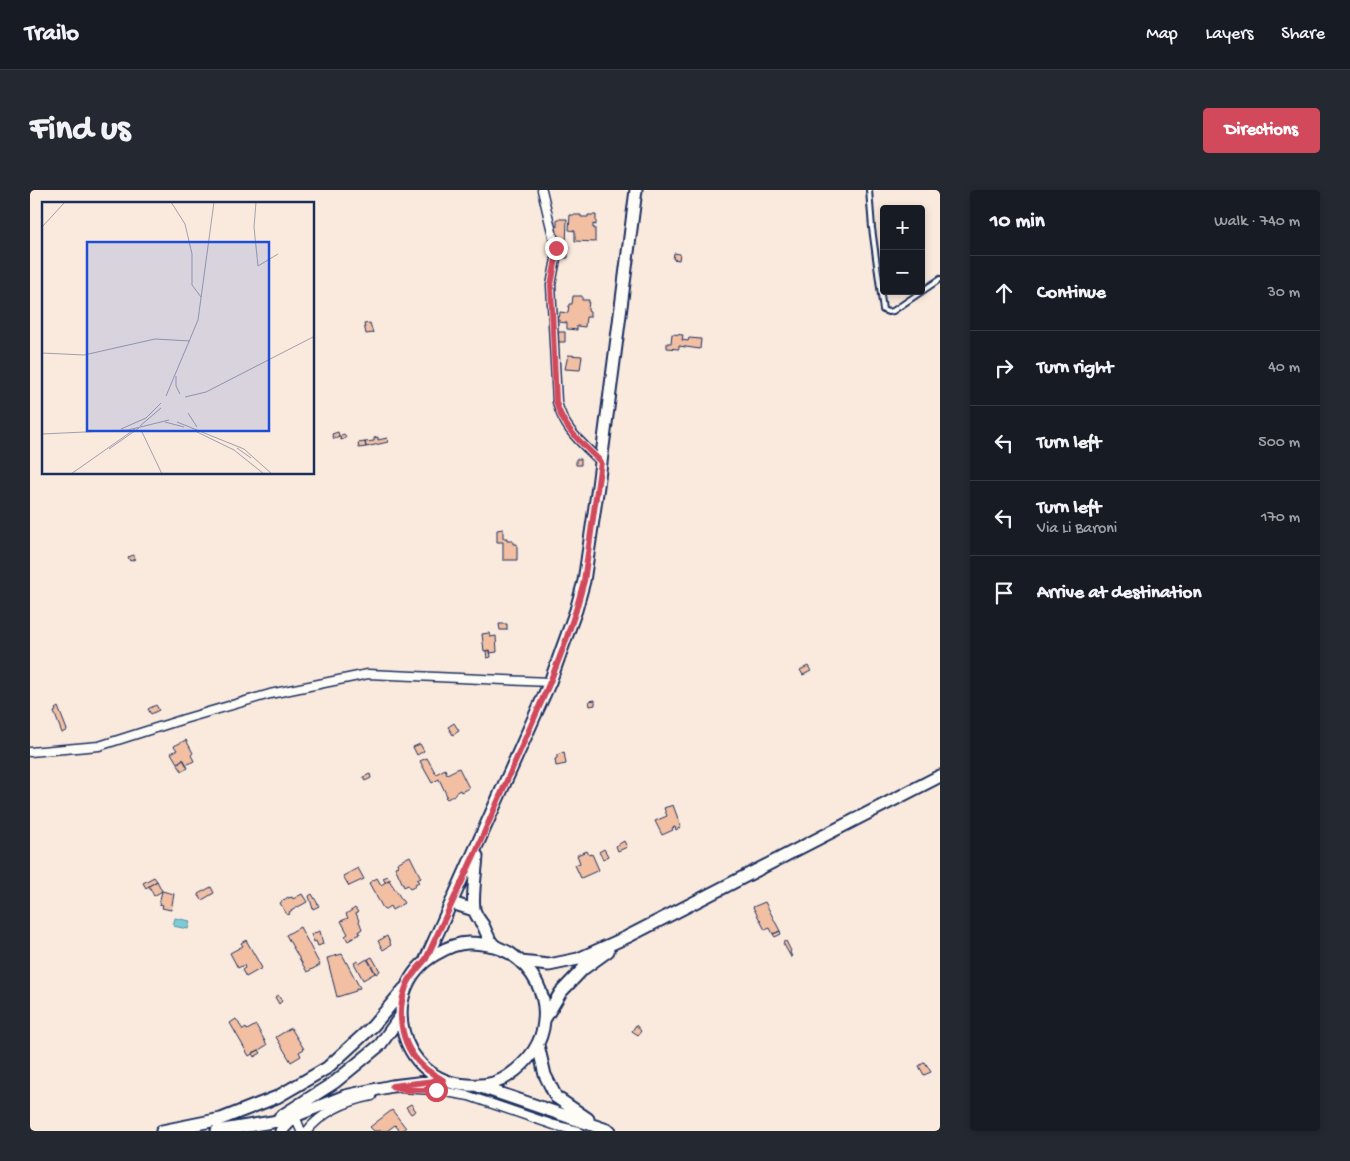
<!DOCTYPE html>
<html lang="en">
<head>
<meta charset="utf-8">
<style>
	body { margin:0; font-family:"Gochi Hand",sans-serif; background:#242831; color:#f1f3f6 }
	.controls { position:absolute; right:15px; top:15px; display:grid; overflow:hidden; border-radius:5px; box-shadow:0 2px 8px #0003 }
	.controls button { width:45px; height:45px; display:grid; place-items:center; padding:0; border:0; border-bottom:1px solid #363941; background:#171b24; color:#f1f3f6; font:25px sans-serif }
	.stop { position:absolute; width:15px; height:15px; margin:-11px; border:4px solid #d1495b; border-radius:50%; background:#fff }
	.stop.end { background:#d1495b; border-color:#fff; box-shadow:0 1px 5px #0008 }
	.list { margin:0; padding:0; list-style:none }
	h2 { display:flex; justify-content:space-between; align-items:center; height:65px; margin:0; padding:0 20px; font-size:21px }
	h2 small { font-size:16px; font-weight:400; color:#9ea1a6 }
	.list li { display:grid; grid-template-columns:32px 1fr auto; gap:15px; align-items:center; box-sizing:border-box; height:75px; padding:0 20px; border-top:1px solid #363941 }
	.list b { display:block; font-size:19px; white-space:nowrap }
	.list p { margin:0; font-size:16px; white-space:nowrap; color:#9ea1a6 }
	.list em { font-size:16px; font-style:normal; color:#9ea1a6 }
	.icon { flex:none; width:28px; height:28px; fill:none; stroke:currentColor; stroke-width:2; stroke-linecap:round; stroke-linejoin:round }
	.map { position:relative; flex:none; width:910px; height:941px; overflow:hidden; border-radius:5px }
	header { display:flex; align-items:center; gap:30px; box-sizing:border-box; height:70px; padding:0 25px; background:#171b24; border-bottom:1px solid #363941 }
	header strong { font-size:24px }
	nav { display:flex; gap:28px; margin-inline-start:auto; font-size:18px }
	.intro { display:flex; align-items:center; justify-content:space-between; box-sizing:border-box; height:120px; padding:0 30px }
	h1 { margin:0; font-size:35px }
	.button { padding:12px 22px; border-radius:5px; background:#d1495b; color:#fff; font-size:18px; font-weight:700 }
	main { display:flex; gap:30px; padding:0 30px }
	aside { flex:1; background:#171b24; border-radius:5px; box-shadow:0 2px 8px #0003 }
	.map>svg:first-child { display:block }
	.water { fill:#7bccd5; stroke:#558da5 }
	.building { fill:#f2bfa3; stroke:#1b2f5e }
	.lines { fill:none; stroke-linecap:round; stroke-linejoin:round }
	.lane-casing { stroke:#1b2f5e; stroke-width:8 }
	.street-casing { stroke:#1b2f5e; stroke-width:11 }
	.secondary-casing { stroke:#1b2f5e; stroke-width:15 }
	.lane { stroke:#fdfcf7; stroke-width:4 }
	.street { stroke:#fdfcf7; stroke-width:8 }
	.secondary { stroke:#fdfcf7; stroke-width:11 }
	.route { stroke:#d1495b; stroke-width:6 }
	.inset-road { fill:none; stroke:#a19fab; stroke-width:1 }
	.view { fill:#1d4ed8; fill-opacity:0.15; stroke:#1d4ed8; stroke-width:2.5 }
	.inset-edge { fill:none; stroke:#1b2f5e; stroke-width:2.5 }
</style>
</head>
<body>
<header>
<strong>Trailo</strong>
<nav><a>Map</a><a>Layers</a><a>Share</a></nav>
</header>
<div class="intro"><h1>Find us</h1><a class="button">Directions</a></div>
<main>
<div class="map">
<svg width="910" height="941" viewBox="0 0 910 941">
	<rect width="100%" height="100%" fill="#faeade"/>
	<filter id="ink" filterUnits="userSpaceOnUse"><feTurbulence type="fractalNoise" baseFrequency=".02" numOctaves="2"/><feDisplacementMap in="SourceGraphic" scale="10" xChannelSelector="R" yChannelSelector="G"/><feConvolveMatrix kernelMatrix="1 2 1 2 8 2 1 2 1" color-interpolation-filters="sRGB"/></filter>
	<g filter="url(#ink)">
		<path class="water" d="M145 728 160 731 158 739 143 736Z"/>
		<path class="building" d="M540 25H551V27H558V25H566V35L563 34V38H565V52L545 51V41L539 40Z
			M527 29H537L536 56 538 55V68H531L525 37H527Z
			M644 63 650 64 649 70 643 69Z
			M543 106H552V110H559L558 121 560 122V127H556L555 137 547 136V140L537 139V133L529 132 530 122 538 123 539 114H542Z
			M340 133 343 143 336 144 334 134Z
			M526 142H535V152H526Z
			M642 144 653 145 652 150 658 151 659 148 671 149 670 159 649 156V159L637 158V153H641Z
			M538 165 552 166 550 180 535 179Z
			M308 242 309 246 314 244 316 248 311 250 310 247 304 249 302 244Z
			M348 247V250L357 248 358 252 336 257 335 252 344 251V248Z
			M335 252 336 257 329 258 328 253Z
			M546 269H551V275H546Z
			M473 339V348H477V351H483V354H487V370H473V352H467V340Z
			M104 365 105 369 100 371 98 367Z
			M469 434H477V440H470Z
			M459 443 460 447 466 446 467 462 460 463V460L454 461 452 444Z
			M460 460 461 467 457 468 456 461Z
			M778 476 781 481 773 485 770 480Z
			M565 510V515L560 516 559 511Z
			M126 515 129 520 121 524 118 519Z
			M28 517 37 540 32 543 24 522 26 521 25 519Z
			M424 533 429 541 423 545 418 537Z
			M156 550 163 563 161 565 164 571 156 575 153 569 147 573 141 563 147 560 144 556Z
			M390 554 394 561 387 565 383 557Z
			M534 562 536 574 526 576 525 569 527 568V565Z
			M397 568 406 584 415 579 417 584 429 578 439 598 431 602 430 600 425 603V605L417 609 415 607 417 606 409 589 402 593 392 575 390 571Z
			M154 570 158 578 152 581 147 574Z
			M340 584 341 588 335 591 333 587Z
			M643 615 651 637 646 640 645 637 642 638 643 640 632 645 625 631 637 626 634 618Z
			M594 651 597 657 588 661 586 656Z
			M574 659 578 666 573 669 569 662Z
			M557 661 559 665 562 664 569 680 551 688 545 675 550 673 547 665Z
			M380 666 391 688 387 690 389 692 385 694 386 696 380 699 378 695 374 697 365 677 368 676 367 673Z
			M328 678 334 689 319 696 313 686Z
			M358 686 361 689 355 692 353 688Z
			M124 687 127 691 116 698 113 693Z
			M347 688 351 695 359 690 374 713 362 720 360 716 354 720 339 693Z
			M127 691 132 701 144 704 141 720 132 718 133 715 129 714 132 701 124 706 119 696Z
			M181 697 184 703 172 710 168 704Z
			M272 704 277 712 259 722 260 724 257 725 250 713 258 707V708L262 707 263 709Z
			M282 704 289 716 283 719 279 706Z
			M735 712 750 741 743 744 740 738 735 740 723 717Z
			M325 718 328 722 326 723 332 739 329 741 330 744 318 751 315 746 318 744 311 731 318 728 316 724Z
			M270 737 290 775 277 782 256 745Z
			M290 741 293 754 288 756 286 751 284 752 281 744Z
			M750 741 751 744 745 747 743 744Z
			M357 746 361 755 353 760 348 751Z
			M216 750 232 778 216 787 212 780 215 778 214 775 208 778 200 763 213 756 211 753Z
			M756 751 761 761 760 762 762 767H761L753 753Z
			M312 764 330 798 326 799V801L307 807 297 768Z
			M342 767 350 781 346 784 338 769Z
			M337 769 345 783 333 790 324 773 328 771 329 774Z
			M248 805 252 811 249 814 245 807Z
			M206 829 213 840 216 838 217 840 226 835 237 855 219 866 200 833Z
			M606 835 611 841 608 845 602 841Z
			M261 838 274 859 269 862 271 866 261 872 246 847Z
			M229 860 231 863 224 867 222 863Z
			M895 872 901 882 894 885 889 876Z
			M381 914 386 921 381 924 376 917Z
			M362 920 376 938 370 941 365 935 357 941H344L340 937Z"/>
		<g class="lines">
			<g class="lane-casing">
				<path id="lane" d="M839 0 842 38 853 120 858 122 863 121 910 89"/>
			</g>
			<g class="street-casing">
				<path id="street" d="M512 0 526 59V69L521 95 527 212C534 240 551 252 571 272
					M0 562 69 556 154 529 240 504 338 484 520 492
					M370 898 405 900 439 906 524 935 548 941
					M265 926 271 941
					M277 941C293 921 317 911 342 906"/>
			</g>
			<g class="secondary-casing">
				<path id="secondary" d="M447 666C446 681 442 705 444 719 445 724 450 731 453 735 456 741 459 751 464 755 468 759 476 760 481 764 503 779 517 804 514 831 512 856 497 873 478 886 467 894 451 896 438 895 368 892 346 798 406 764 416 758 429 752 441 753 449 753 457 755 464 756
					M422 713 444 720
					M396 769 520 492 546 420 554 391 568 296 606 0
					M491 772 519 775 548 769 597 747 910 586
					M514 830 531 802 553 779 578 761
					M508 855 515 885 526 907 558 929
					M448 896 580 941
					M250 927 305 892 350 855 370 827
					M132 941 191 929 247 907 297 878 343 836 374 799
					M187 941 242 932 265 926 315 906 362 896 413 890
					M251 941 265 926"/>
			</g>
			<use href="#lane" class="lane"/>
			<use href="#street" class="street"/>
			<use href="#secondary" class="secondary"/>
		</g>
	</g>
	<g class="lines" filter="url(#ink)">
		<path class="route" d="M406 900H376L362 896 413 890C407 886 401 883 396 879 372 860 365 826 376 797 380 786 388 778 396 769L447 659 520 492 534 456 546 420 554 391 571 272C551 252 534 240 526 212L521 95 526 69V58"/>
	</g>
	<g transform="translate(12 12)">
		<rect width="272" height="272" fill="#faeade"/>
		<path class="inset-road" d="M129 0 143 22 150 52V83L159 95M214 0 212 25 216 64 236 52M0 25 23 0M0 151 42 153 113 137 148 139M134 174V184L138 192M124 194 156 118 172 0M143 195 164 190 273 134M146 211 155 225M123 220 142 225M135 220 202 247 230 272M98 224 119 206M79 227 104 216 119 201M151 228 192 248 222 272M100 230 120 272M0 232 86 228 127 218M195 246 209 256M67 247 97 226M29 272 93 227"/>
		<path class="view" d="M45 40H227V229H45Z"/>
		<rect width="272" height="272" class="inset-edge"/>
	</g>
</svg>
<div class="controls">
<button>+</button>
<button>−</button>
</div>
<div class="stop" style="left:406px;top:900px"></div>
<div class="stop end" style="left:526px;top:58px"></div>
</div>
<aside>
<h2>10 min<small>Walk · 740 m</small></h2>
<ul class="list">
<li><svg class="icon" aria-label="ahead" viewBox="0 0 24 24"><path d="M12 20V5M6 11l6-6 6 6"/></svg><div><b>Continue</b></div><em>30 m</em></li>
<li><svg class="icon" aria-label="right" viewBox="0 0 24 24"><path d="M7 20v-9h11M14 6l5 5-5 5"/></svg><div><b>Turn right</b></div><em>40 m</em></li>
<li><svg class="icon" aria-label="left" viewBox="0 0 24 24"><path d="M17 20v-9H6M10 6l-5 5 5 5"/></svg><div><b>Turn left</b></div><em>500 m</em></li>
<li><svg class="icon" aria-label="left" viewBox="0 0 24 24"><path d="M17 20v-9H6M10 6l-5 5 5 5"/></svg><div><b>Turn left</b><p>Via Li Baroni</p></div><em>170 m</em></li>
<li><svg class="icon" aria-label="arrive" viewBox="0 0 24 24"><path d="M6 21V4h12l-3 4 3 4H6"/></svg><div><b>Arrive at destination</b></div></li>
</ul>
</aside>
</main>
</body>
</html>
